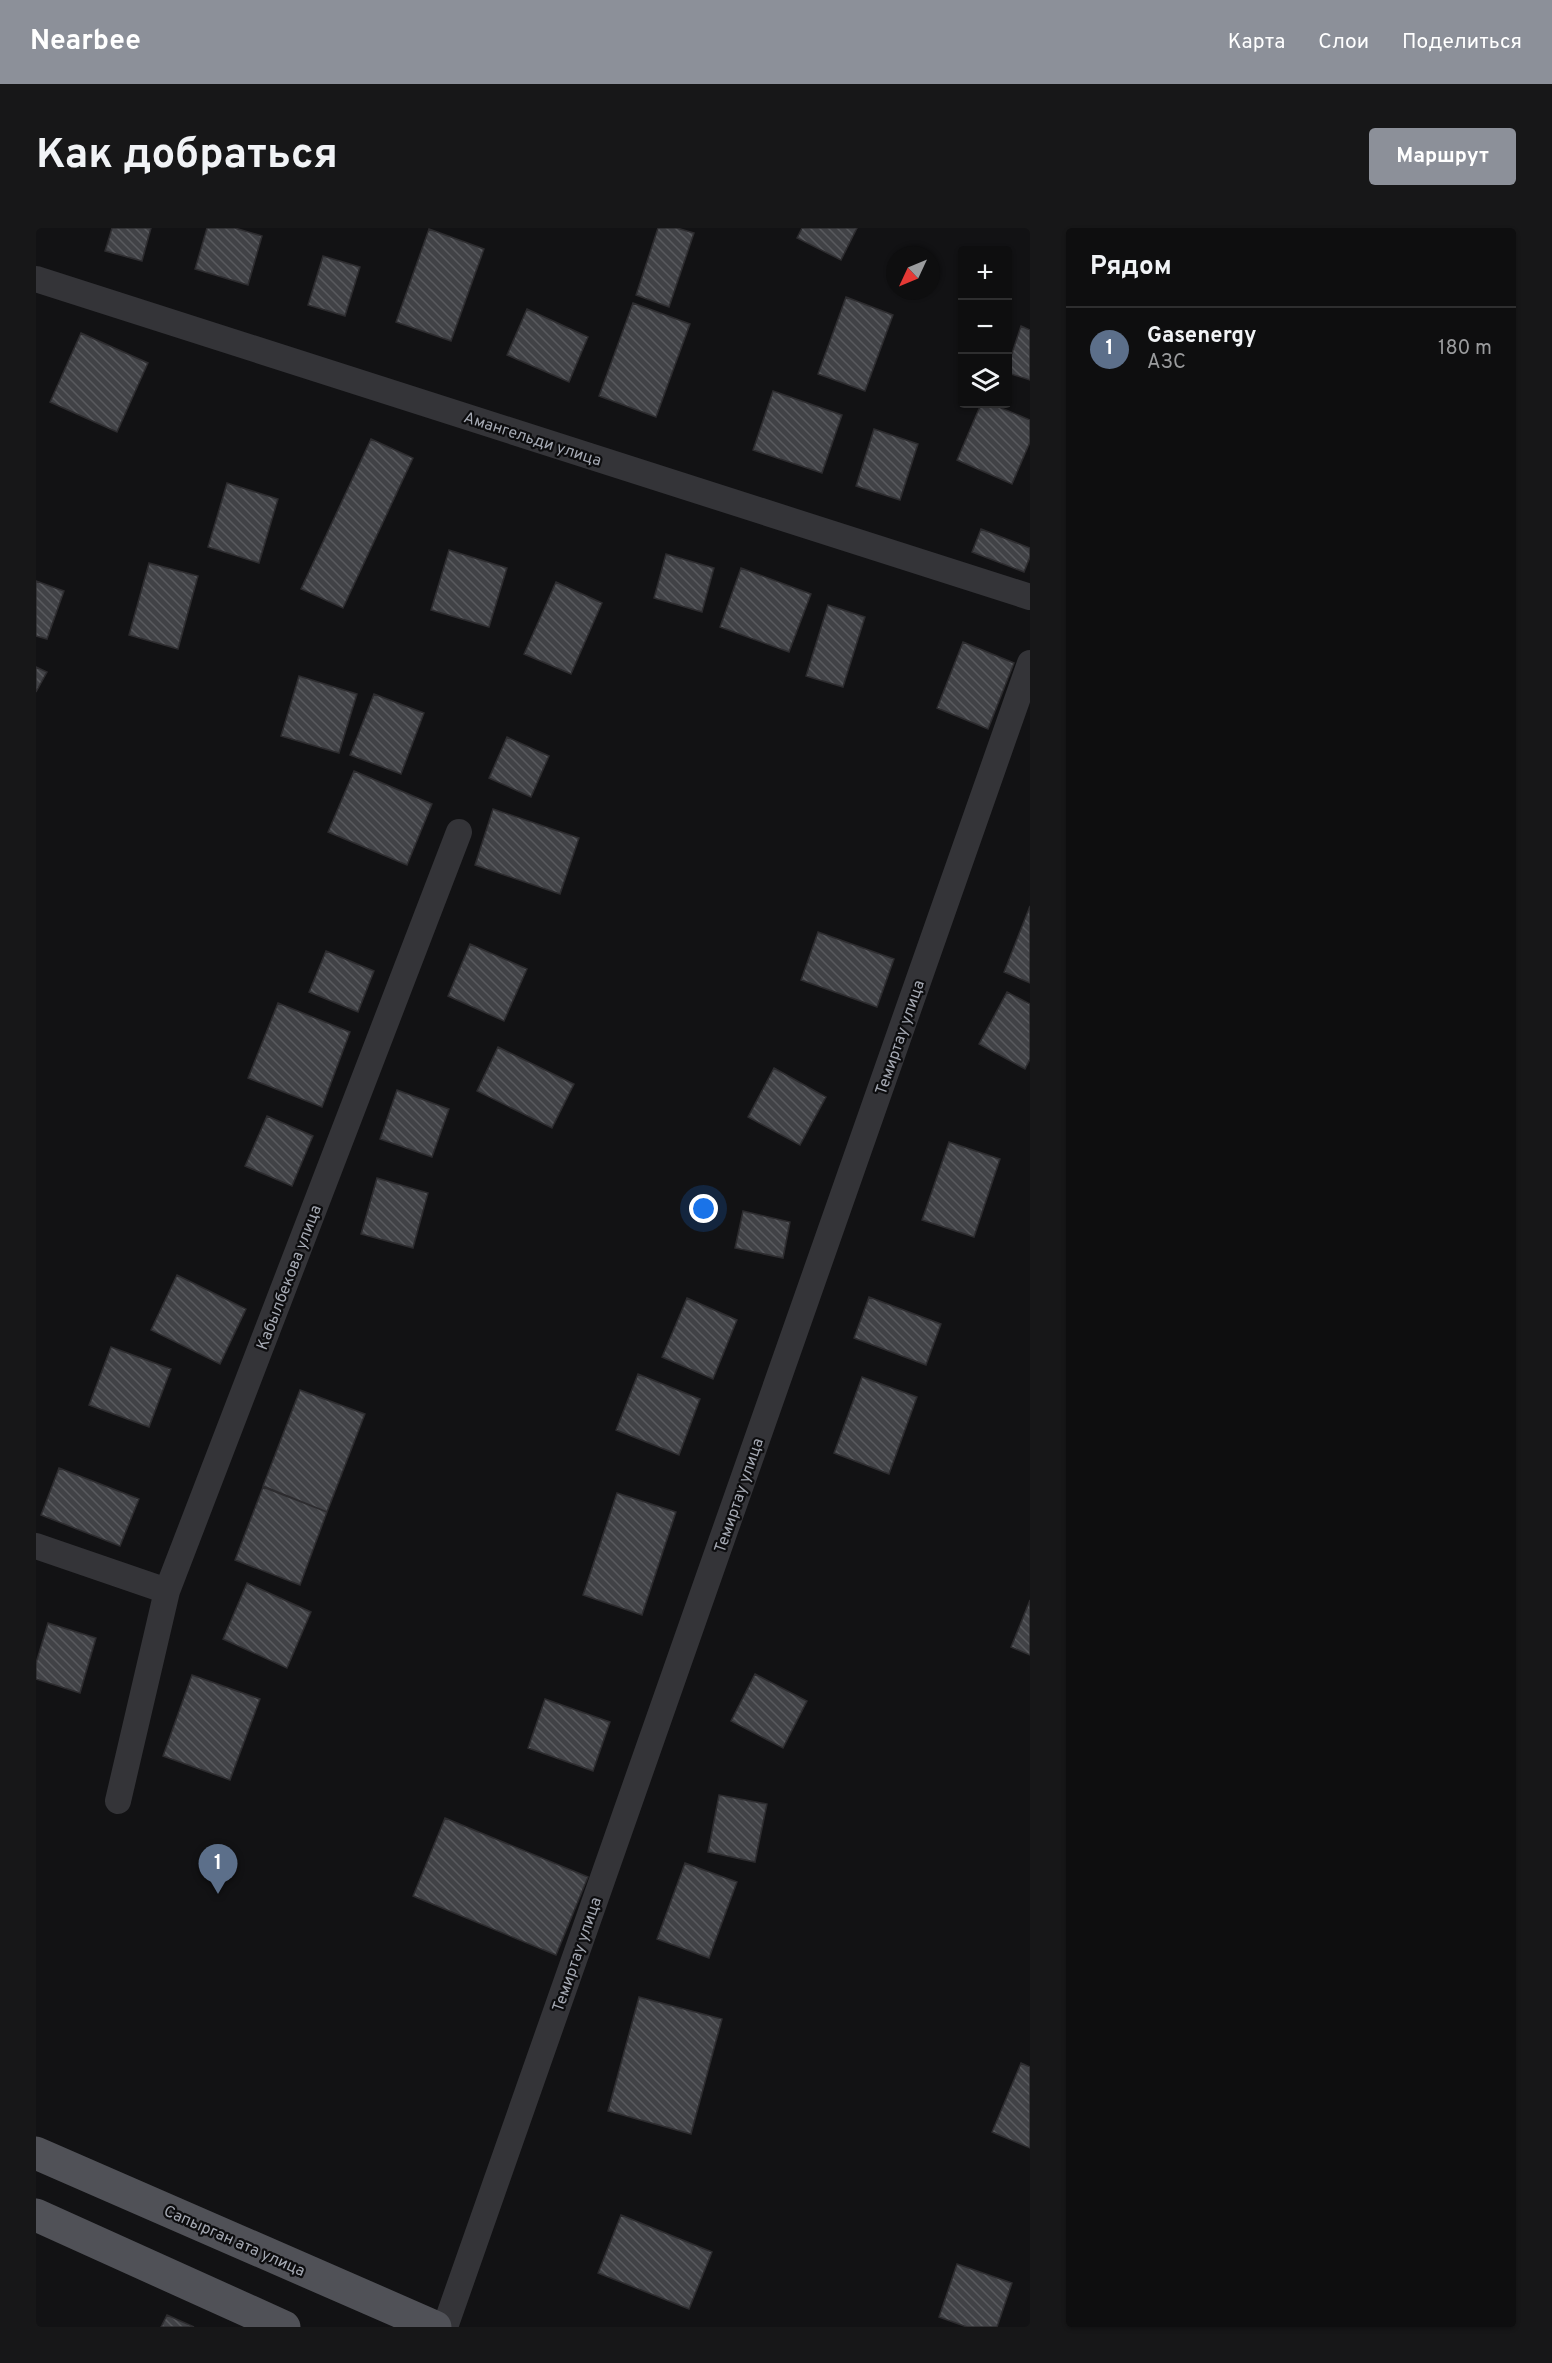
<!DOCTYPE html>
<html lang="ru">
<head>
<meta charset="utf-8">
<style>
	body { margin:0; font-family:Overpass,sans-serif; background:#171718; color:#f1f3f6 }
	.controls { position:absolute; right:18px; top:18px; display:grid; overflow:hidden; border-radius:6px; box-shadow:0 2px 4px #0004 }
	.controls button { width:54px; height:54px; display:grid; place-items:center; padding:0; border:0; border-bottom:2px solid #2e2e2f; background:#0e0e0f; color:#f1f3f6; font:30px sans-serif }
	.compass { position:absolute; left:850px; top:18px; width:54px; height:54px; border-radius:50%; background:#0e0e0f; box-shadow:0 2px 4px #0004; rotate:226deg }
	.you { position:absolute; left:668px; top:981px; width:21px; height:21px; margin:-15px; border:4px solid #fff; border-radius:50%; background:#1a73e8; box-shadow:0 0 0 9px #1a73e833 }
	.badge { display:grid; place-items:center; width:39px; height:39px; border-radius:50%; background:#8c9099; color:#fff; font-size:20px; font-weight:700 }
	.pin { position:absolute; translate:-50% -50px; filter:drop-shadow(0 2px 3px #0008) }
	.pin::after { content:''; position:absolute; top:32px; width:21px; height:18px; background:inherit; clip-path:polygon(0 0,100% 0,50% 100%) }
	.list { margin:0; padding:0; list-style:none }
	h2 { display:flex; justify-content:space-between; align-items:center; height:78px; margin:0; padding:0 24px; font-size:26px }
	h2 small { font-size:20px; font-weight:400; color:#9b9c9e }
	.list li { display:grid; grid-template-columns:39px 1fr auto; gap:18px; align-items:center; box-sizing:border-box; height:84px; padding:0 24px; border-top:2px solid #2e2e2f }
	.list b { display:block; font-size:22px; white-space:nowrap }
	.list p { margin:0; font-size:20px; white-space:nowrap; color:#9b9c9e }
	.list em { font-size:20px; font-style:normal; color:#9b9c9e }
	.icon { flex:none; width:33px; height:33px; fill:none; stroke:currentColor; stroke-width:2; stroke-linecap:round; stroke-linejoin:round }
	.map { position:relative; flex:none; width:994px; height:2099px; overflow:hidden; border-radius:6px }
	header { display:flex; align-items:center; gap:36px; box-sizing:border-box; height:84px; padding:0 30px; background:#8c9099; color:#fff }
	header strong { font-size:28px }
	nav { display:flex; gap:33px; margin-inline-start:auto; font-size:21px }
	.intro { display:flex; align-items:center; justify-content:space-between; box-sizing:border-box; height:144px; padding:0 36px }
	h1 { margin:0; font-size:42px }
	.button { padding:15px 27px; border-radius:6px; background:#8c9099; color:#fff; font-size:21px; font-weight:700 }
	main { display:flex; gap:36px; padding:0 36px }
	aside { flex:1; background:#0e0e0f; border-radius:6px; box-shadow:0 2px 4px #0004 }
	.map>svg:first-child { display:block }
	.building { fill:url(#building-back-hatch); stroke:#2d2c2f; stroke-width:1.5 }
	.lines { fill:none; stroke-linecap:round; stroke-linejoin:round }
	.street { stroke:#343438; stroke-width:26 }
	.primary { stroke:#505157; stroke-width:33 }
	.labels { text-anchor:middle; stroke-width:4.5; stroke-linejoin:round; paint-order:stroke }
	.street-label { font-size:16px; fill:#a5a9b3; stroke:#0d0d0f }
</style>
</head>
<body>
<header>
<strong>Nearbee</strong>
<nav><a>Карта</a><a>Слои</a><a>Поделиться</a></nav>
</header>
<div class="intro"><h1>Как добраться</h1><a class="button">Маршрут</a></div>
<main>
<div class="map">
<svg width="994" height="2099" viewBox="0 0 994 2099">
	<defs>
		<pattern id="building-back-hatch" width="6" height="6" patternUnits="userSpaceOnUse" patternTransform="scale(1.5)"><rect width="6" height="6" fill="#414246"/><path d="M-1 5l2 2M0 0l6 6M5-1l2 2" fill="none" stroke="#595a5e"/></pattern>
	</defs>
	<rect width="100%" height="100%" fill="#121214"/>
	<path class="building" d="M76 0H115L106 33 69 23Z
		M171 0H199L226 8 212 57 159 41Z
		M622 0H641L658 5 633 79 600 67Z
		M766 0H821L805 32 761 10Z
		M393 1 448 21 415 113 360 94Z
		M287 28 324 39 309 88 272 77Z
		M810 69 857 87 829 163 782 146Z
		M597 75 654 96 620 189 563 168Z
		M491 81 552 109 533 154 471 127Z
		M985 98 994 102V152L972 145V137Z
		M45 105 112 135 81 204 14 174Z
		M737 163 806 187 786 245 717 222Z
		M945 176H956L994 192V214L976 256 921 232Z
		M838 201 882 216 864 272 820 258Z
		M335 211 377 230 307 380 265 361Z
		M191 255 242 271 223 335 172 319Z
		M945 301 994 320V329L988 344 936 324Z
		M413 322 471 340 453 399 395 382Z
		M630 326 678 340 666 384 618 370Z
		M113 335 162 348 142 421 93 407Z
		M705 340 775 366 753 424 684 399Z
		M0 353 28 363 11 411 0 408Z
		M520 354 566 375 535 446 488 426Z
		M792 377 829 389 807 459 770 448Z
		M927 414 978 435 952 501 901 480Z
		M0 439 11 444 0 464Z
		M263 448 321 466 303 525 245 508Z
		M338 466 388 485 365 546 314 527Z
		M471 509 513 528 495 569 453 550Z
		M318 543 396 576 371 637 292 604Z
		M457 581 543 610 524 666 439 637Z
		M994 678V755L968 744Z
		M782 704 858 731 841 779 765 752Z
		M434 716 491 741 468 793 412 768Z
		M290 723 338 743 322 784 273 764Z
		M971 764 994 776V831L989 841 943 816Z
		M242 775 314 804 286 879 212 850Z
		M462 819 538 856 516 900 441 863Z
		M738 840 790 869 764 917 712 889Z
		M361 862 413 881 396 929 344 911Z
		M231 888 277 908 256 958 209 938Z
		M913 914 964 931 938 1009 886 992Z
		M341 950 392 965 377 1020 325 1006Z
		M707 983 754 994 747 1030 699 1020Z
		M141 1047 210 1081 184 1136 115 1102Z
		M833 1069 905 1096 890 1137 818 1110Z
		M651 1070 701 1092 677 1151 626 1129Z
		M75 1119 135 1141 113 1199 53 1177Z
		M602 1146 664 1171 643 1227 580 1202Z
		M826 1149 881 1169 853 1246 798 1225Z
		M264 1162 329 1186 291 1284 227 1258Z
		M23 1240 103 1271 84 1318 5 1287Z
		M227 1259 291 1284 264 1357 199 1332Z
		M581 1265 640 1284 606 1387 547 1367Z
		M211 1355 275 1384 251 1440 187 1411Z
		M994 1372V1427L975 1419Z
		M12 1395 60 1410 44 1465 0 1451V1435Z
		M719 1446 771 1473 747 1520 695 1493Z
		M156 1447 224 1471 194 1552 127 1528Z
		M509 1471 574 1494 557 1543 492 1520Z
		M683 1567 731 1576 719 1634 672 1624Z
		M409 1590 552 1649 520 1727 377 1668Z
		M649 1635 701 1654 673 1730 621 1711Z
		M603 1769 686 1791 655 1906 572 1883Z
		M985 1835 994 1839V1920L956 1904Z
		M585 1987 676 2024 653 2081 562 2045Z
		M921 2036 976 2055 961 2099H931L903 2089Z
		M131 2087 158 2099H125Z"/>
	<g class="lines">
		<path class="street" d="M0 51 994 369
			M0 1318 131 1363 423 604
			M82 1573 131 1363
			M409 2099 994 435"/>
		<path class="primary" d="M0 1925 399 2099
			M0 1987 248 2099"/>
	</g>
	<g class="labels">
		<g class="street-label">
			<text transform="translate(497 210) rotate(18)" y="6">Амангельди улица</text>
			<text transform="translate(863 809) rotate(-71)" y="6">Темиртау улица</text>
			<text transform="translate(252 1049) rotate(-69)" y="6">Кабылбекова улица</text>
			<text transform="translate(702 1267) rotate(-71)" y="6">Темиртау улица</text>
			<text transform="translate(540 1726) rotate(-71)" y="6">Темиртау улица</text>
			<text transform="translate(199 2012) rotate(24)" y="6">Сапырган ата улица</text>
		</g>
	</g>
</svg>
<div class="controls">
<button>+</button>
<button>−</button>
<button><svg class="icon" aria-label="layers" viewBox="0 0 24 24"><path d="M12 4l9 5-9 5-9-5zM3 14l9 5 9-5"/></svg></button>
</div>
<svg class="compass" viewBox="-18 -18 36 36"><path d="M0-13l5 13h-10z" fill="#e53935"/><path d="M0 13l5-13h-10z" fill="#9b9c9e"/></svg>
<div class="you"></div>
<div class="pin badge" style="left:182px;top:1666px;background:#5c6f8a">1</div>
</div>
<aside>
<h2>Рядом<small></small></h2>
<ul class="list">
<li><span class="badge" style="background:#5c6f8a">1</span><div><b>Gasenergy</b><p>АЗС</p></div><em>180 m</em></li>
</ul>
</aside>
</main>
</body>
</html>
